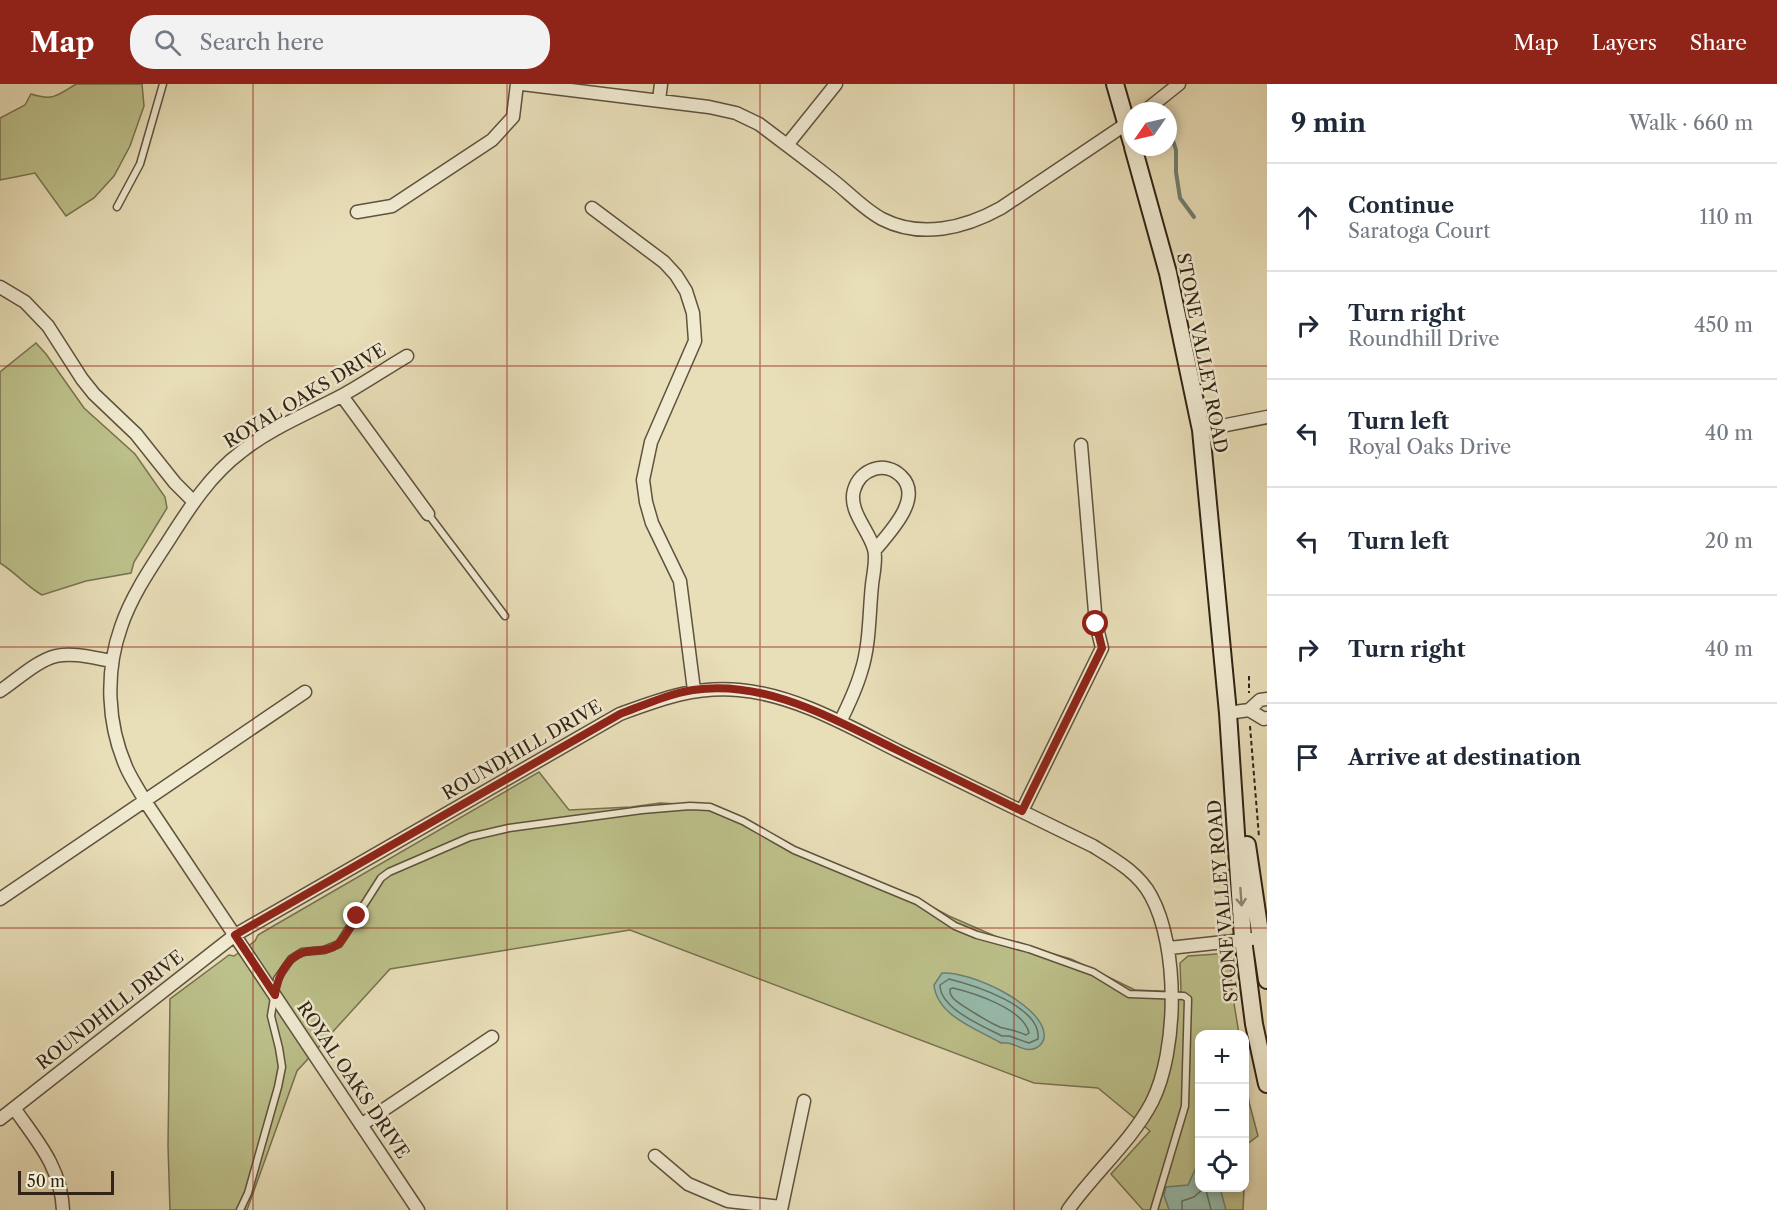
<!DOCTYPE html>
<html lang="en">
<head>
<meta charset="utf-8">
<style>
	body { margin:0; font-family:"Libre Caslon Text",serif; background:#f2f2f3; color:#1f2937 }
	.controls { position:absolute; right:18px; bottom:18px; display:grid; overflow:hidden; border-radius:12px; box-shadow:0 3px 9px #0003 }
	.controls button { width:54px; height:54px; display:grid; place-items:center; padding:0; border:0; border-bottom:2px solid #e0e1e3; background:#fff; color:#1f2937; font:30px sans-serif }
	.compass { position:absolute; left:1123px; top:18px; width:54px; height:54px; border-radius:50%; background:#fff; box-shadow:0 3px 9px #0003; rotate:236deg }
	.scale { position:absolute; left:18px; bottom:15px; width:96px; box-sizing:border-box; padding-left:6px; border:3px solid #312416; border-top:0; font-size:16px; line-height:21px; white-space:nowrap; color:#312416; -webkit-text-stroke:4px #f0ead1; paint-order:stroke }
	.stop { position:absolute; width:18px; height:18px; margin:-14px; border:4px solid #8f2418; border-radius:50%; background:#fff }
	.stop.end { background:#8f2418; border-color:#fff; box-shadow:0 2px 6px #0008 }
	.list { margin:0; padding:0; list-style:none }
	h2 { display:flex; justify-content:space-between; align-items:center; height:78px; margin:0; padding:0 24px; font-size:26px }
	h2 small { font-size:20px; font-weight:400; color:#747a83 }
	.list li { display:grid; grid-template-columns:39px 1fr auto; gap:18px; align-items:center; box-sizing:border-box; height:108px; padding:0 24px; border-top:2px solid #e0e1e3 }
	.list b { display:block; font-size:22px; white-space:nowrap }
	.list p { margin:0; font-size:20px; white-space:nowrap; color:#747a83 }
	.list em { font-size:20px; font-style:normal; color:#747a83 }
	.icon { flex:none; width:33px; height:33px; fill:none; stroke:currentColor; stroke-width:2; stroke-linecap:round; stroke-linejoin:round }
	.map { position:relative; flex:none; width:1267px; height:1126px; overflow:hidden }
	header { display:flex; align-items:center; gap:36px; box-sizing:border-box; height:84px; padding:0 30px; background:#8f2418; color:#fff }
	header strong { font-size:28px }
	nav { display:flex; gap:33px; margin-inline-start:auto; font-size:21px }
	.search { width:420px; height:54px; background:#f2f2f3; display:flex; align-items:center; gap:15px; box-sizing:border-box; padding:0 21px; border-radius:24px; color:#747a83; font-size:22px }
	main { display:flex }
	aside { flex:1; background:#fff }
	.map>svg:first-child { display:block }
	.green { fill:#bcc08a; stroke:#767250; stroke-width:1.5 }
	.water { fill:#97bcad; stroke:#6e7f71; stroke-width:1.5 }
	.lines { fill:none; stroke-linecap:round; stroke-linejoin:round }
	.shore { stroke:#647062; stroke-width:1.5 }
	.stream { stroke:#6e7f71; stroke-width:4 }
	.lane-casing { stroke:#5f523e; stroke-width:9 }
	.street-casing { stroke:#5f523e; stroke-width:15 }
	.secondary-casing { stroke:#312416; stroke-width:20 }
	.path { stroke:#312416; stroke-width:2; stroke-dasharray:4.5 3; stroke-linecap:butt }
	.lane { stroke:#f0ead1; stroke-width:6 }
	.street { stroke:#f0ead1; stroke-width:12 }
	.secondary { stroke:#f0ead1; stroke-width:16 }
	.oneway { stroke:#908774 }
	.route { stroke:#8f2418; stroke-width:8 }
	.grid { fill:none; stroke:#8f2418; stroke-width:1.5; stroke-opacity:0.55 }
	.labels { text-anchor:middle; stroke-width:5; stroke-linejoin:round; paint-order:stroke }
	.street-label { font-size:18px; fill:#312416; stroke:#f0ead1 }
</style>
</head>
<body>
<header>
<strong>Map</strong>
<div class="search"><svg class="icon" aria-label="search" viewBox="0 0 24 24"><circle cx="10" cy="10" r="6"/><path d="M15 15l6 6"/></svg>Search here</div>
<nav><a>Map</a><a>Layers</a><a>Share</a></nav>
</header>
<main>
<div class="map">
<svg width="1267" height="1126" viewBox="0 0 1267 1126">
	<rect width="100%" height="100%" fill="#e8deb8"/>
	<filter id="stains"><feTurbulence type="fractalNoise" baseFrequency=".00333" numOctaves="4"/><feColorMatrix values="0 0 0 0 .2 0 0 0 0 .09 0 0 0 0 .02 0 0 0 .5 -.17"/></filter>
	<radialGradient id="worn" r=".72"><stop offset=".6" stop-color="#630" stop-opacity="0"/><stop offset="1" stop-color="#630" stop-opacity=".3"/></radialGradient>
	<path class="green" d="M76 0H142L144 22 130 62 114 92 94 114 66 132 35 89 0 96V34L25 21 31 10C53 17 57 12 76 0Z
		M36 259 46 270 84 324 135 370 165 413 167 424 134 478 131 489 86 497 42 511C26 502 15 488 0 479V288Z
		M539 688 569 726 631 723 660 719 717 722 814 774 908 810 949 832 1004 856 1071 875 1135 906 1181 908 1180 879 1188 872 1231 869V901L1239 950H1200V1104H1244L1243 1126H1143L1111 1090 1150 1047 1098 1004 1034 999 630 846 390 885 297 987 247 1126H170L168 1062 170 915 229 871 234 872 255 857 258 851 263 848Z
		M1245 986 1249 1018 1258 1052 1246 1061 1245 1098Z"/>
	<path class="water" d="M942 889C969 887 1040 919 1044 949 1045 956 1042 961 1036 964 1023 970 1014 956 1001 959 977 945 937 932 934 901Z
		M1199 1077 1200 1104H1220L1226 1126H1169L1164 1111 1166 1103 1188 1101Z"/>
	<g class="lines">
		<path class="shore" d="M949 895C973 901 1042 922 1038 955L1029 959 1009 952H1002C983 942 940 925 940 901Z
			M953 904C974 909 1024 925 1029 949L1026 951C1018 947 1011 946 1003 944 996 943 957 919 953 914 950 910 950 909 950 905Z
			M1182 1126V1117L1194 1113 1204 1104 1206 1106 1211 1126"/>
		<path class="stream" d="M1168 41 1176 66V88L1180 114 1194 133"/>
		<g class="lane-casing">
			<path id="lane" d="M117 123 140 80 163 0
				M428 430 505 532
				M240 1126 248 1109 278 1003 282 983 279 964 271 932 277 895 291 875 302 868 324 866 339 860 381 794 389 788 470 753 509 744 642 726 690 722 710 723 743 737 794 766 917 817 955 842 977 851 1029 865 1093 888 1129 910 1184 912 1188 915 1185 1022 1154 1126"/>
		</g>
		<g class="street-casing">
			<path id="street" d="M522 0 709 23 736 29 759 40C784 59 810 78 835 98 850 110 865 126 882 135 921 155 965 144 1001 124L1132 36
				M659 16 661 0
				M1145 27 1179 0
				M787 61 836 0
				M592 124 664 178 676 191 686 207 693 229 695 257 651 358 643 396 646 418 652 439 680 497 694 606
				M357 128 392 122 492 56 513 33 517 0
				M0 203 25 218 48 242 82 295 94 310 136 350 175 399 193 417
				M407 272C385 285 363 300 341 312 307 330 271 344 241 368 209 392 188 426 167 459 150 485 131 513 121 543 105 588 107 641 127 685 132 696 139 706 145 717L418 1126
				M342 312 428 430
				M1201 346 1267 333
				M0 607C17 596 36 577 56 572 73 568 94 574 112 577
				M1249 626 1260 616 1267 615
				M1228 629 1249 626 1264 635 1267 634
				M840 638C848 622 856 605 861 588 870 561 869 529 872 501 873 491 877 475 874 465 869 446 848 427 854 406 860 385 885 376 901 392 924 414 889 449 875 466
				M1022 727 1102 564 1096 540 1081 361
				M0 815 305 608
				M1169 864 1252 855
				M14 1024C37 1057 61 1083 63 1126
				M0 1035 235 851 620 630C661 615 695 602 739 606 796 611 850 643 900 668 964 699 1029 731 1093 762 1114 775 1139 789 1151 812 1179 863 1178 966 1152 1018 1131 1058 1094 1089 1068 1126
				M361 1041 492 953
				M655 1072 688 1100 728 1117 781 1123
				M781 1126 804 1017"/>
		</g>
		<g class="secondary-casing">
			<path id="secondary" d="M1115 0 1132 59
				M1133 63 1168 189 1201 346 1228 629 1243 855 1254 940 1267 1000
				M1247 761 1267 896"/>
		</g>
		<path class="path" d="M1249 592V609
			M1250 642 1259 753"/>
		<use href="#lane" class="lane"/>
		<use href="#street" class="street"/>
		<use href="#secondary" class="secondary"/>
	</g>
	<defs><path id="oneway-shaft" d="M-6 0H5M1.5-3L5.5 0L1.5 3" fill="none" stroke-width="1.6" stroke-linecap="round" stroke-linejoin="round" transform="scale(1.5)"/></defs>
	<use class="oneway" href="#oneway-shaft" transform="translate(1241 813) rotate(86)"/>
	<g class="lines">
		<path class="route" d="M357 832C352 841 346 853 338 860 330 867 321 866 311 867 288 869 278 891 275 911L235 851 620 630C644 621 668 610 693 606 765 595 833 635 895 665 937 686 979 706 1022 727L1102 564 1096 540"/>
	</g>
	<path class="grid" d="M253 0V1126M507 0V1126M760 0V1126M1014 0V1126M0 282H1267M0 563H1267M0 844H1267"/>
	<g class="labels">
		<g class="street-label">
			<text transform="translate(1202 269) rotate(79)" y="6">STONE VALLEY ROAD</text>
			<text transform="translate(305 312) rotate(-31)" y="6">ROYAL OAKS DRIVE</text>
			<text transform="translate(522 666) rotate(-30)" y="6">ROUNDHILL DRIVE</text>
			<text transform="translate(1223 817) rotate(-95)" y="6">STONE VALLEY ROAD</text>
			<text transform="translate(110 926) rotate(-38)" y="6">ROUNDHILL DRIVE</text>
			<text transform="translate(353 996) rotate(56)" y="6">ROYAL OAKS DRIVE</text>
		</g>
	</g>
	<rect width="100%" height="100%" filter="url(#stains)"/>
	<rect width="100%" height="100%" fill="url(#worn)"/>
</svg>
<div class="controls">
<button>+</button>
<button>−</button>
<button><svg class="icon" aria-label="locate" viewBox="0 0 24 24"><circle cx="12" cy="12" r="6"/><path d="M12 2v4M12 18v4M2 12h4M18 12h4"/></svg></button>
</div>
<svg class="compass" viewBox="-18 -18 36 36"><path d="M0-13l5 13h-10z" fill="#e53935"/><path d="M0 13l5-13h-10z" fill="#747a83"/></svg>
<div class="scale">50 m</div>
<div class="stop" style="left:1096px;top:540px"></div>
<div class="stop end" style="left:357px;top:832px"></div>
</div>
<aside>
<h2>9 min<small>Walk · 660 m</small></h2>
<ul class="list">
<li><svg class="icon" aria-label="ahead" viewBox="0 0 24 24"><path d="M12 20V5M6 11l6-6 6 6"/></svg><div><b>Continue</b><p>Saratoga Court</p></div><em>110 m</em></li>
<li><svg class="icon" aria-label="right" viewBox="0 0 24 24"><path d="M7 20v-9h11M14 6l5 5-5 5"/></svg><div><b>Turn right</b><p>Roundhill Drive</p></div><em>450 m</em></li>
<li><svg class="icon" aria-label="left" viewBox="0 0 24 24"><path d="M17 20v-9H6M10 6l-5 5 5 5"/></svg><div><b>Turn left</b><p>Royal Oaks Drive</p></div><em>40 m</em></li>
<li><svg class="icon" aria-label="left" viewBox="0 0 24 24"><path d="M17 20v-9H6M10 6l-5 5 5 5"/></svg><div><b>Turn left</b></div><em>20 m</em></li>
<li><svg class="icon" aria-label="right" viewBox="0 0 24 24"><path d="M7 20v-9h11M14 6l5 5-5 5"/></svg><div><b>Turn right</b></div><em>40 m</em></li>
<li><svg class="icon" aria-label="arrive" viewBox="0 0 24 24"><path d="M6 21V4h12l-3 4 3 4H6"/></svg><div><b>Arrive at destination</b></div></li>
</ul>
</aside>
</main>
</body>
</html>
